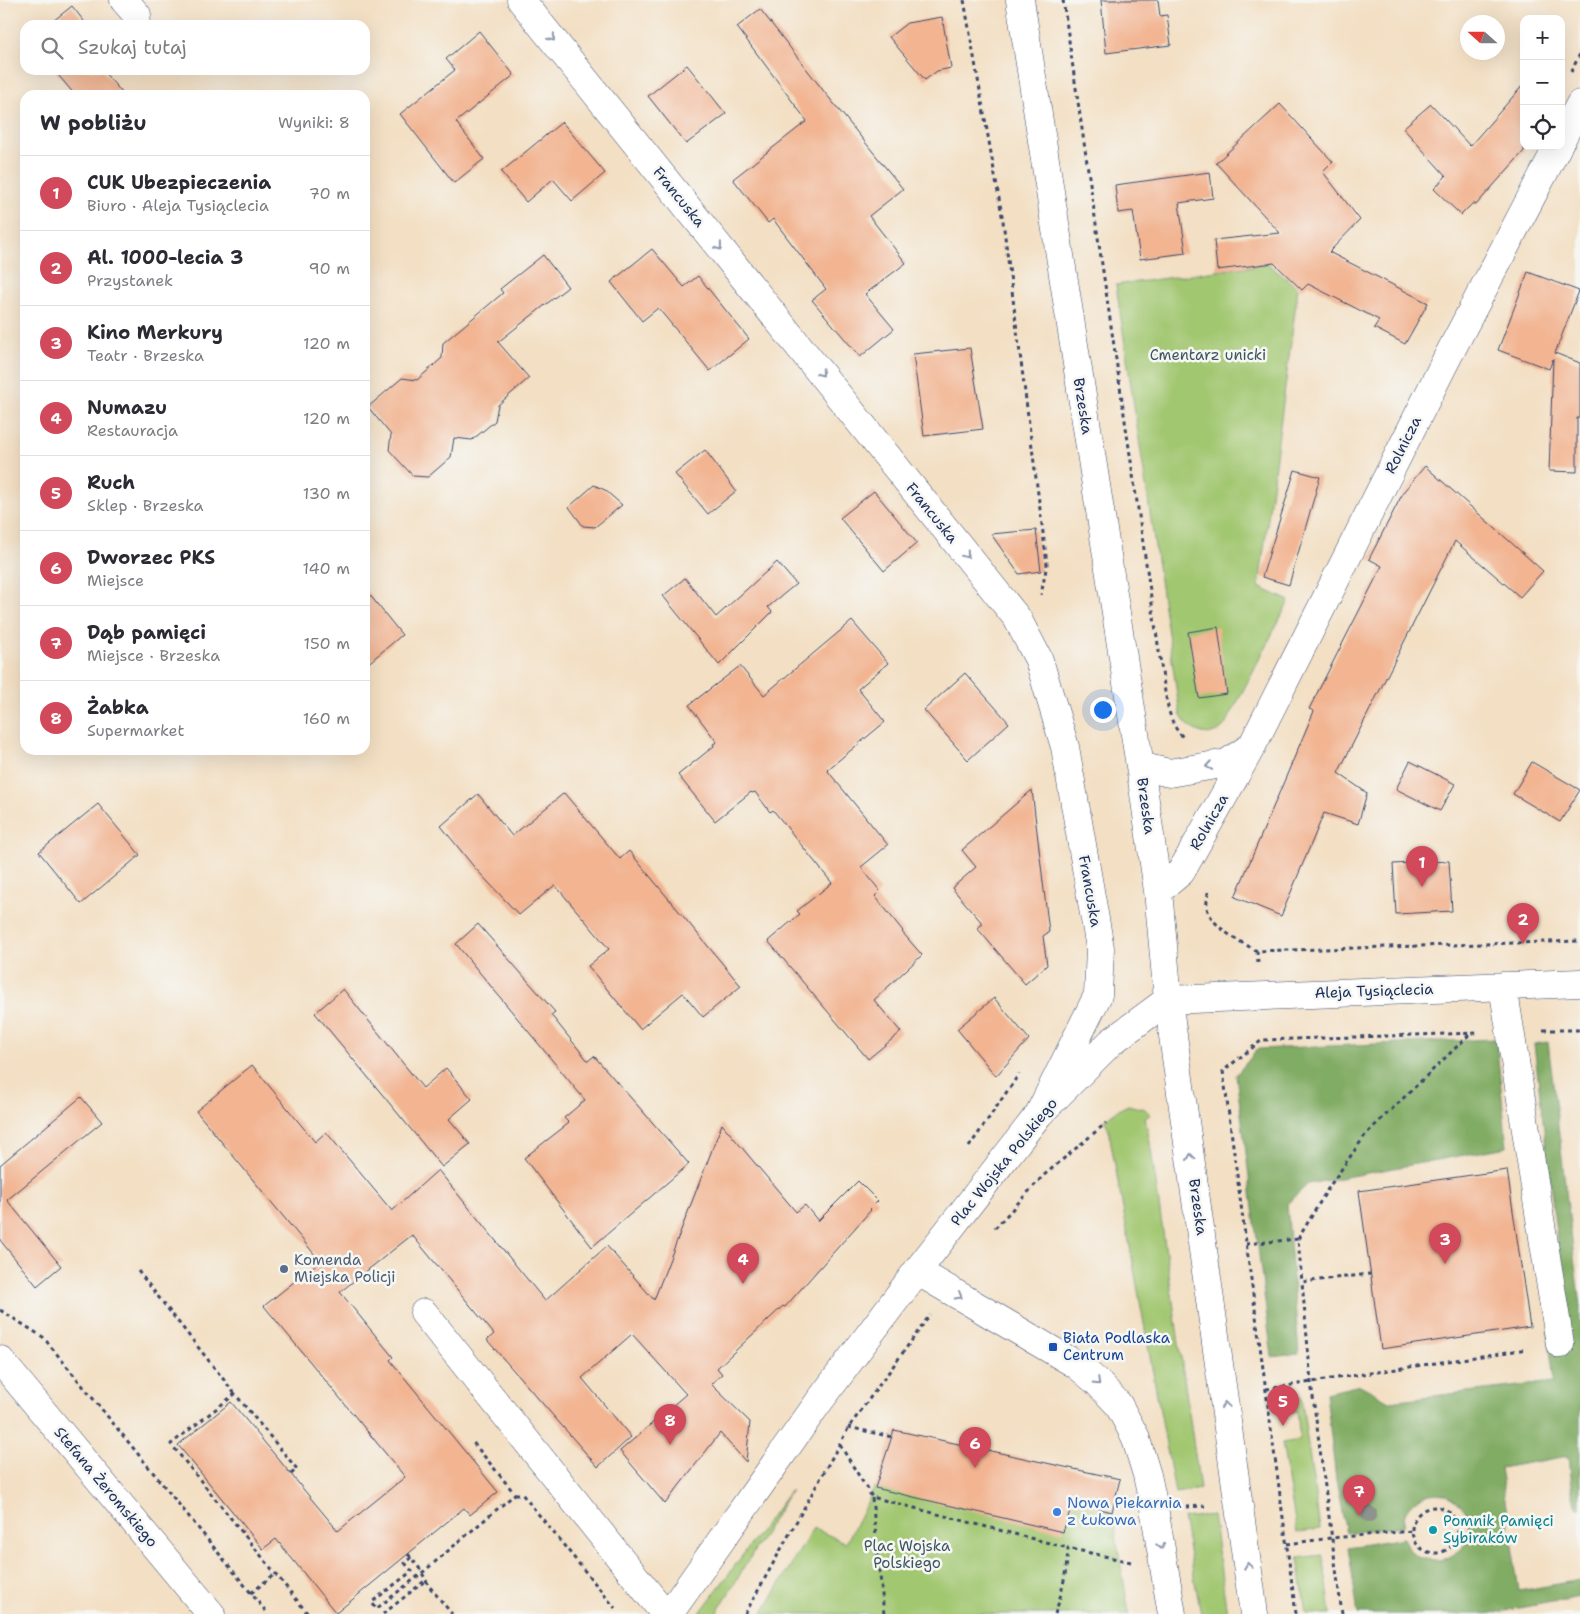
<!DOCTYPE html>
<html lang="pl">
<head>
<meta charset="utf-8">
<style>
	body { margin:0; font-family:"Shantell Sans",sans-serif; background:#f2f2f3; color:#2b2b33 }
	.controls { position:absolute; right:15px; top:15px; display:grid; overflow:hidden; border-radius:10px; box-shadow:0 5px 20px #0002 }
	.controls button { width:45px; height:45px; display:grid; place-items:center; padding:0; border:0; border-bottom:1px solid #e1e1e2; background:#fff; color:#2b2b33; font:25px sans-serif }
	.compass { position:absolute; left:1460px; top:15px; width:45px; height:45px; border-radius:50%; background:#fff; box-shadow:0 5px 20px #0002; rotate:291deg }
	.you { position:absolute; left:1102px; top:709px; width:18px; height:18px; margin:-12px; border:4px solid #fff; border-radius:50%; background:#1a73e8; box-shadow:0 0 0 8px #1a73e833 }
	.badge { display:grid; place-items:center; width:32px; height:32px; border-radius:50%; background:#d1495b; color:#fff; font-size:16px; font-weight:700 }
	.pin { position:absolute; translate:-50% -41px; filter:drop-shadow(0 1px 2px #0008) }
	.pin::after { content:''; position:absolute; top:26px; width:18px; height:15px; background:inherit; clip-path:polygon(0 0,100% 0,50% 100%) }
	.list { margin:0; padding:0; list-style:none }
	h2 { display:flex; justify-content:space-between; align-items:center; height:65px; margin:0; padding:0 20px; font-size:21px }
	h2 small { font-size:16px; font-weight:400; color:#7c7c81 }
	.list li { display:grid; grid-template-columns:32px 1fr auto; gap:15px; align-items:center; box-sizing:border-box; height:75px; padding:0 20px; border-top:1px solid #e1e1e2 }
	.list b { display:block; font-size:19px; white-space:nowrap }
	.list p { margin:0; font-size:16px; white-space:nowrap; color:#7c7c81 }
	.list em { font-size:16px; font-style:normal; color:#7c7c81 }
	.icon { flex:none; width:28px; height:28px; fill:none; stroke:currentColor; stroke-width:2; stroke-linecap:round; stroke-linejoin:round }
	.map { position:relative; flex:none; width:1580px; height:1614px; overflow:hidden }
	.search { position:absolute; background:#fff; box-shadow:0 5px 20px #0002; left:20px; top:20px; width:350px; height:55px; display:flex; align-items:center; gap:12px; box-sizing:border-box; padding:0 18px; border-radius:15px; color:#7c7c81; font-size:19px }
	.panel { position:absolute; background:#fff; box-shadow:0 5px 20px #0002; left:20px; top:90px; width:350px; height:665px; border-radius:15px }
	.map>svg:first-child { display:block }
	.green { fill:#a2c771; stroke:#5e7b68 }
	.forest { fill:#81ac63; stroke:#4e6e60 }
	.building { fill:#f2b491 }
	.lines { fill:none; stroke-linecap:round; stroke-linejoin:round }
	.minor-casing { stroke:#3b496d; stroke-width:29 }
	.path { stroke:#3b496d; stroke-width:3; stroke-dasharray:4 4; stroke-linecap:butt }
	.minor { stroke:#fff; stroke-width:28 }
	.tree { fill:#8f938e }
	.oneway { stroke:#8d97ae }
	.service-dot { fill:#5c6f8a; stroke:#f6f6f2; stroke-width:2 }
	.transit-dot { fill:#1a4fb4; stroke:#f6f6f2; stroke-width:2 }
	.shop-dot { fill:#3f7fe0; stroke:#f6f6f2; stroke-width:2 }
	.culture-dot { fill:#0f9aa8; stroke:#f6f6f2; stroke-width:2 }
	.labels { text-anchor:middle; stroke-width:5; stroke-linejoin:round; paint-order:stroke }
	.street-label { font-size:15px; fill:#1b2f5e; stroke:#f6f6f2 }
	.park-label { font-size:15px; fill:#3d5563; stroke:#f6f6f2 }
	.service-label { font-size:15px; fill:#4e5e75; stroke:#f6f6f2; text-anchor:start }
	.transit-label { font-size:15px; fill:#164399; stroke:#f6f6f2; text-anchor:start }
	.shop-label { font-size:15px; fill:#366cbe; stroke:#f6f6f2; text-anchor:start }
	.culture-label { font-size:15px; fill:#0d838f; stroke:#f6f6f2; text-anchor:start }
</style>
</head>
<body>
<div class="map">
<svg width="1580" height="1614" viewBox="0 0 1580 1614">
	<rect width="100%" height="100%" fill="#f6f6f2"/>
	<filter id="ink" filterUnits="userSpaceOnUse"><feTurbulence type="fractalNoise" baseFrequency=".02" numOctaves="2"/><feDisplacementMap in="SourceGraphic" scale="10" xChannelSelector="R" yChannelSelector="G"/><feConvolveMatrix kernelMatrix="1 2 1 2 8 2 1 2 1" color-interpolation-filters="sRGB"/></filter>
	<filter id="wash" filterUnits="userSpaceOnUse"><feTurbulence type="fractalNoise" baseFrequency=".0096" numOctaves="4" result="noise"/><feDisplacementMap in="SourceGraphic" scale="20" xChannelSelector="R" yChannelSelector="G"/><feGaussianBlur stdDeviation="1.12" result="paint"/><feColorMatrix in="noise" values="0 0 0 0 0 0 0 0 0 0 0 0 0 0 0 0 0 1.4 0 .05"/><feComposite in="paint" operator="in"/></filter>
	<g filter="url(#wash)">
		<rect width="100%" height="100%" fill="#f3dfc3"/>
		<path class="green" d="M1268 264 1298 288 1259 587 1289 601 1226 724C1224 726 1220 730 1217 732 1202 738 1186 727 1180 714L1116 285Z
			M1128 1105 1145 1109 1151 1115 1145 1117 1150 1142 1200 1489 1175 1493 1108 1127 1104 1120 1116 1111Z
			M1301 1396 1320 1529 1297 1533 1282 1443 1300 1440 1297 1411 1279 1413 1277 1399Z
			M875 1487 1048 1494 1112 1512 1129 1614H762L813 1528 846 1543Z
			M791 1490 716 1614H699Z
			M1213 1515 1227 1614H1201L1183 1518Z
			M1323 1555 1331 1614H1306L1298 1558Z"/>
		<path class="forest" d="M1496 1039 1507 1147 1308 1184 1287 1204 1299 1354 1272 1357 1236 1075 1258 1049Z
			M1548 1042 1580 1307V1510C1570 1503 1570 1469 1568 1456L1500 1468 1519 1591 1580 1580V1597L1486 1614H1358L1348 1547 1404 1538C1406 1541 1407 1546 1409 1549 1419 1561 1438 1563 1451 1556 1456 1553 1463 1549 1465 1544 1474 1526 1465 1502 1447 1495 1432 1490 1414 1497 1406 1511 1404 1514 1404 1521 1403 1526L1346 1533 1336 1480 1326 1393 1360 1385 1389 1401 1554 1382 1548 1331 1565 1310 1534 1044Z"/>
		<g id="blocks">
			<path class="building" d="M1101 0H1158L1160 16 1167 15 1171 45 1106 53Z
				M72 6 87 25H48Z
				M760 9 826 94 903 189 869 216 906 263 865 294 894 329 860 357 812 300 826 289 773 219 768 223 733 179 807 121 737 27Z
				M942 17 951 68 937 71 925 80 889 37 907 23Z
				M479 31 514 75 456 122 484 159 454 183 400 114 455 70 446 59Z
				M687 65 726 114 686 144 648 96Z
				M54 70H105L103 71 124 95H75Z
				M1524 84V151L1476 205 1473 203 1461 215 1434 189 1446 176 1403 128 1431 104 1470 146Z
				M1280 104 1333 162 1323 172 1360 220 1329 252 1428 303 1405 344 1374 328 1379 320 1308 284 1302 290 1274 263 1217 270 1214 240 1280 233 1216 163Z
				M562 122 605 173 572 201 553 179 526 202 501 172Z
				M1210 172 1213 198 1179 203 1186 253 1140 259 1133 211 1118 213 1115 185Z
				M652 249 684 287 698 276 749 339 710 371 658 308 642 321 611 282Z
				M543 255 568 287 498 342 529 378 498 405 495 421 472 440 454 438 451 457 428 477 413 476 389 450 391 435 368 407 402 378 417 380 442 358 443 343 503 293 500 289Z
				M1528 272 1579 291 1555 353 1580 363V418H1577V472L1549 471 1553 359 1549 369 1498 350Z
				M970 348 983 429 924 436 913 354Z
				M705 450 736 491 708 514 675 474Z
				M1425 466 1543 571 1520 597 1455 541 1338 773 1367 793 1358 824 1324 813 1281 916 1235 897 1314 711 1309 709 1382 566 1369 559 1404 491Z
				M1295 470 1320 477 1289 585 1262 577Z
				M594 485 605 490 622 505 595 527 583 526 569 507Z
				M874 491 917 543 884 571 840 518Z
				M1036 530 1041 571 1019 574 991 534Z
				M777 562 796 584 768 607 772 612 719 665 663 596 685 578 716 617Z
				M365 589 402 635 365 666Z
				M852 621 888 663 858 689 885 722 827 770 888 845 861 867 880 891 875 896 903 931 902 932 922 955 874 1000 901 1032 868 1059 768 941 800 914 797 911 832 883 773 810 770 812 755 792 752 793 751 792 715 821 678 775 714 746 713 744 717 742 689 705 740 666 764 695Z
				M1218 627 1227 694 1199 698 1188 632Z
				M965 673 1009 723 968 760 924 710Z
				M1410 761 1455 784 1440 811 1396 789Z
				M1532 762 1580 790 1560 822 1513 794Z
				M1032 790 1049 932 1043 936 1047 965 1025 984 977 928 983 924 952 888 976 867 962 850Z
				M564 793 620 859 629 851 741 986 703 1017 683 993 640 1029 588 966 609 949 555 885 519 915 474 867 441 826 478 794 512 836Z
				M98 804 140 855 81 904 39 852Z
				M1449 861 1452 911 1396 914 1393 864Z
				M478 924 555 1012 551 1015 588 1061 594 1056 689 1164 592 1247 524 1158 569 1123 564 1118 585 1100 456 944Z
				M343 989 423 1088 446 1068 472 1099 449 1119 470 1144 442 1167 315 1013Z
				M994 998 1029 1039 996 1076 957 1029Z
				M252 1065 315 1142 326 1132 392 1211 438 1170 545 1301 607 1246 654 1300 722 1124 796 1212 805 1205 818 1221 858 1181 878 1201 870 1209 871 1210 785 1307 783 1306 717 1368 722 1374 711 1384 750 1422 746 1462 720 1433 665 1504 620 1451 686 1394 632 1334 582 1378 631 1437 598 1467 487 1340 494 1334 412 1235 340 1292 393 1357 390 1360 498 1492 470 1515 464 1508 336 1613 276 1539 263 1549 178 1445 231 1402 338 1531 405 1477 264 1306 320 1261 196 1111Z
				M81 1097 102 1122 7 1200 61 1266 37 1286 0 1240V1165Z
				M1507 1170 1530 1327 1381 1349 1359 1191Z
				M894 1430 1120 1479 1112 1512 1073 1502 1063 1532 875 1488Z"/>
		</g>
	</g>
	<g filter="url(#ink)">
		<use href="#blocks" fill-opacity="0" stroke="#3b496d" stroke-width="1"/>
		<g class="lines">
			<g class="minor-casing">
				<path id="minor" d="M124 0 137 15
					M521 0 1017 618 1039 660 1065 747 1100 948 1098 995 1039 1114
					M1020 0 1140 766 1158 891 1168 1000 1254 1614
					M1561 140 1580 104
					M1140 766 1169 773 1227 763 1252 746
					M1158 891 1181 872 1252 746 1446 360 1558 146
					M1503 986 1560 1344
					M1168 1000 1580 983
					M917 1271 1077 1365 1097 1382 1118 1404 1135 1436 1147 1475 1154 1508 1172 1614
					M424 1313 665 1614
					M0 1360 211 1614
					M669 1614 818 1403 917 1271 1039 1114 1111 1042 1168 1000"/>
			</g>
			<path class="path" d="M964 0 1003 221 1047 564 1041 595
				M1063 0 1165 692C1168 708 1171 726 1183 737
				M1571 72 1580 54
				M1208 892C1208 896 1206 903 1207 908 1212 928 1241 942 1257 951L1580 941
				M1257 951 1258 963
				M1543 1030H1580
				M969 1147 1019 1074
				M995 1228 1043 1176 1106 1123
				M1298 1239 1329 1187 1366 1134 1470 1034
				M1246 1244 1298 1239 1302 1282
				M138 1271 235 1394
				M0 1310 43 1337 268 1614
				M1266 1389 1527 1349
				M848 1427 892 1437
				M840 1445 872 1497 1068 1548
				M291 1474 297 1469 235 1394 171 1444 308 1614
				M515 1494H522L615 1608
				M872 1498 884 1614
				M1186 1507 1205 1506
				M1412 1530a23 23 0 1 1 46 0a23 23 0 1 1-46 0Z
				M1287 1544 1331 1538 1412 1531
				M408 1554 420 1569 429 1586 452 1614
				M411 1557 405 1563 412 1571 372 1602 376 1609 422 1573 515 1494 471 1440
				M251 1593 276 1573
				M383 1614 426 1580
				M745 1614 849 1427 930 1315
				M1055 1614C1062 1593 1067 1570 1068 1548L1131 1562
				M1296 1614 1223 1071 1262 1040 1477 1033
				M1342 1614 1311 1382 1302 1282 1370 1274"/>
			<use href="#minor" class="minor"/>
		</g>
		<circle class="tree" cx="1369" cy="1514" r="8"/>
		<defs><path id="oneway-chevron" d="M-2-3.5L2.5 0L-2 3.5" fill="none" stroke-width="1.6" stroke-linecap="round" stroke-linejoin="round" transform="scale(1.25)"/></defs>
		<g class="oneway">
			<use href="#oneway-chevron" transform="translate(552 38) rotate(51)"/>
			<use href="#oneway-chevron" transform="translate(719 247) rotate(51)"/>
			<use href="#oneway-chevron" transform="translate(821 373) rotate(51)"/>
			<use href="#oneway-chevron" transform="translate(966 555) rotate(51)"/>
			<use href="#oneway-chevron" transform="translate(1209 766) rotate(170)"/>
			<use href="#oneway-chevron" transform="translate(1191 1157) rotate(-98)"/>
			<use href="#oneway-chevron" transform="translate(959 1296) rotate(30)"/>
			<use href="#oneway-chevron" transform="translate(1097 1382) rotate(44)"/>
			<use href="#oneway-chevron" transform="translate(1225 1405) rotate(-98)"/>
			<use href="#oneway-chevron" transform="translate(1161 1546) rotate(80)"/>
			<use href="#oneway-chevron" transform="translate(1248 1566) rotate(-98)"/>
		</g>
	</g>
	<circle class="service-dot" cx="284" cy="1269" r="5"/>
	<rect class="transit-dot" x="1048" y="1342" width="10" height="10" rx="2.5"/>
	<circle class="shop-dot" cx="1057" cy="1512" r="5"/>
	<circle class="culture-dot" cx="1433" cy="1530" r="5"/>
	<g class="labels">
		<g class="street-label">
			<text transform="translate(679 197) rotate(51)" y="5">Francuska</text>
			<text transform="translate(1083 406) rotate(81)" y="5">Brzeska</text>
			<text transform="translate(1403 445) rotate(-63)" y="5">Rolnicza</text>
			<text transform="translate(932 513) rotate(51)" y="5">Francuska</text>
			<text transform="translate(1146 806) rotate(82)" y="5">Brzeska</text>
			<text transform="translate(1209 822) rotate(-60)" y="5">Rolnicza</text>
			<text transform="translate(1090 891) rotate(80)" y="5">Francuska</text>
			<text transform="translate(1374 991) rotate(-2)" y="5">Aleja Tysiąclecia</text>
			<text transform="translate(1004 1162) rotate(-51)" y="5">Plac Wojska Polskiego</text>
			<text transform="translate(1198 1207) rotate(82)" y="5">Brzeska</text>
			<text transform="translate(106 1487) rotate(50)" y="5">Stefana Żeromskiego</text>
		</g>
		<g class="park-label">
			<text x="1208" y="360">Cmentarz unicki</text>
			<text x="907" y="1551">Plac Wojska<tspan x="907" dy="17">Polskiego</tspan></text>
		</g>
		<g class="service-label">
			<text x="294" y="1265">Komenda<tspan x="294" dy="17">Miejska Policji</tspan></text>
		</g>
		<g class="transit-label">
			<text x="1063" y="1343">Biała Podlaska<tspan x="1063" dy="17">Centrum</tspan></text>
		</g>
		<g class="shop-label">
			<text x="1067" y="1508">Nowa Piekarnia<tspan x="1067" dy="17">z Łukowa</tspan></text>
		</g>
		<g class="culture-label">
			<text x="1443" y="1526">Pomnik Pamięci<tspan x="1443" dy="17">Sybiraków</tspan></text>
		</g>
	</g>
</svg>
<div class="controls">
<button>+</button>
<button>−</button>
<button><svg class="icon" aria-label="locate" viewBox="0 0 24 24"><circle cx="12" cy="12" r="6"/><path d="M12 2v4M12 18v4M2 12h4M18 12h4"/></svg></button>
</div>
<svg class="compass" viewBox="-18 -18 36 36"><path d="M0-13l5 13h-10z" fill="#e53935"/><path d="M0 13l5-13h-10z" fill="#7c7c81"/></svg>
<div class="you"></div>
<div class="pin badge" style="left:1422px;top:887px">1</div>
<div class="pin badge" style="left:1523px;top:944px">2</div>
<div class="pin badge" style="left:1445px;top:1264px">3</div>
<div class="pin badge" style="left:743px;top:1284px">4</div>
<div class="pin badge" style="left:1283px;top:1426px">5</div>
<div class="pin badge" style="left:975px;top:1468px">6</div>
<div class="pin badge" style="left:1359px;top:1516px">7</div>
<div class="pin badge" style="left:670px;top:1445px">8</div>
<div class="search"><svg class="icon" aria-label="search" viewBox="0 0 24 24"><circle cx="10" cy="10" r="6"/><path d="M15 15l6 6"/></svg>Szukaj tutaj</div>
<section class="panel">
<h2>W pobliżu<small>Wyniki: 8</small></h2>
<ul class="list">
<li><span class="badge">1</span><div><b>CUK Ubezpieczenia</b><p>Biuro · Aleja Tysiąclecia</p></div><em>70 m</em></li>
<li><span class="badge">2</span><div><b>Al. 1000-lecia 3</b><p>Przystanek</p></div><em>90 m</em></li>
<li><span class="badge">3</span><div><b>Kino Merkury</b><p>Teatr · Brzeska</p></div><em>120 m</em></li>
<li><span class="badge">4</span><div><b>Numazu</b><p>Restauracja</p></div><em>120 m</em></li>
<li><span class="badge">5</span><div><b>Ruch</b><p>Sklep · Brzeska</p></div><em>130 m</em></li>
<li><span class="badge">6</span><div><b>Dworzec PKS</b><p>Miejsce</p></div><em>140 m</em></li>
<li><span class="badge">7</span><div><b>Dąb pamięci</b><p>Miejsce · Brzeska</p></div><em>150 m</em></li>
<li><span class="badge">8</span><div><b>Żabka</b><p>Supermarket</p></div><em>160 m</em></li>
</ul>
</section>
</div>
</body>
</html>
